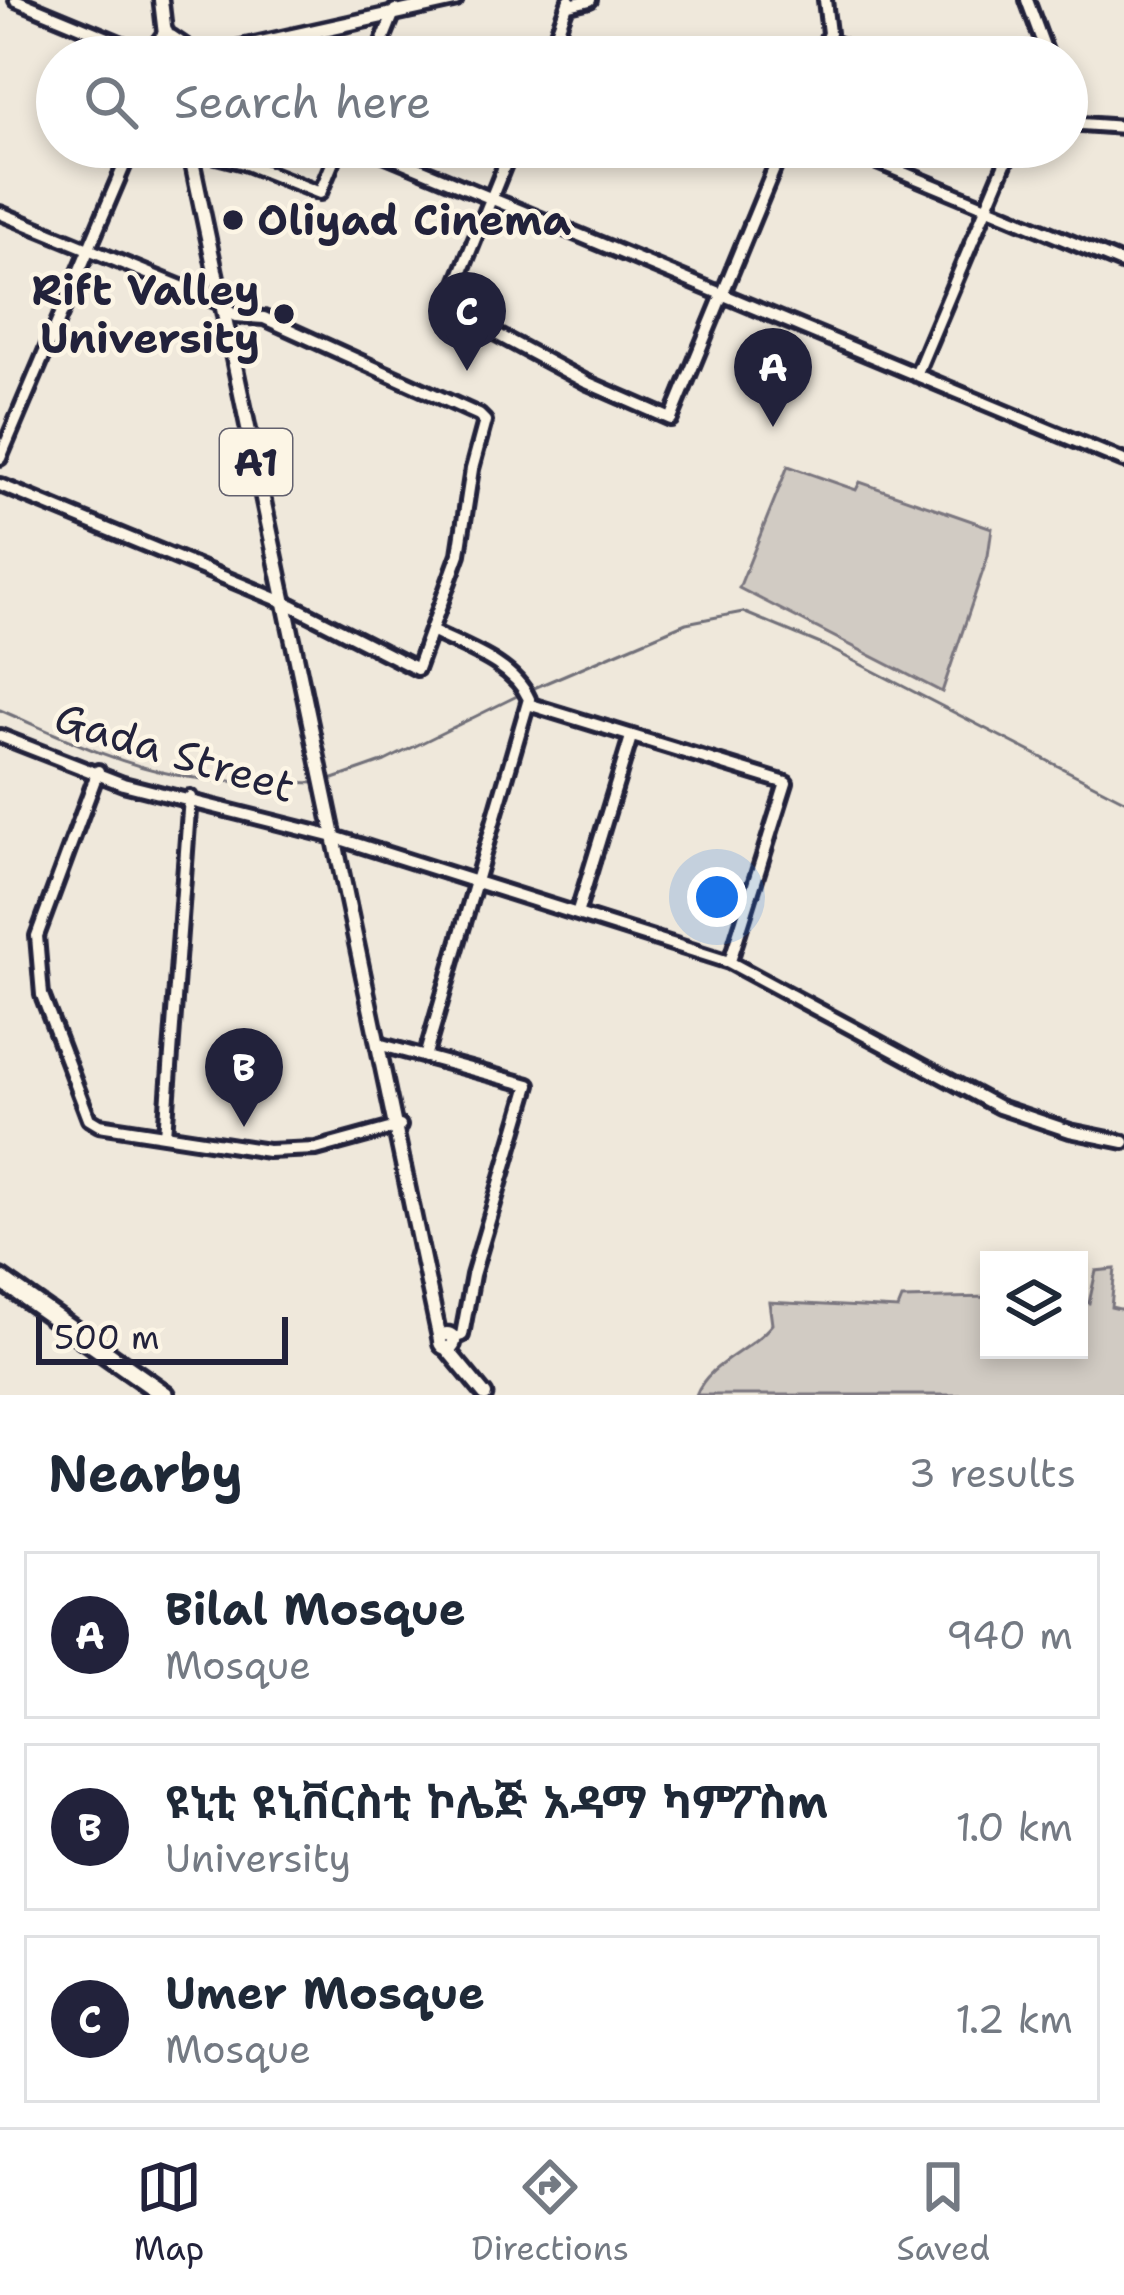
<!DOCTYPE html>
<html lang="en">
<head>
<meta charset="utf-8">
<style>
	body { margin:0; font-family:"Shantell Sans","Noto Sans Ethiopic",sans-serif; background:#f6f6f7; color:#1f2937 }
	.controls { position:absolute; right:36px; bottom:36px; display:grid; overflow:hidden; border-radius:0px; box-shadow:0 6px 18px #0003 }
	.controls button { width:108px; height:108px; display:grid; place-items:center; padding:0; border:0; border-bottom:3px solid #e0e1e3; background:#fff; color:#1f2937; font:60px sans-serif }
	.scale { position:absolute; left:36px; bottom:30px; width:252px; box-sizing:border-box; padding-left:12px; border:6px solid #22223b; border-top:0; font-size:33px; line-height:42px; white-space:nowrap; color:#22223b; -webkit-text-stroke:9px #fcf5e5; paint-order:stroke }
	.you { position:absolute; left:717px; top:897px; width:42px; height:42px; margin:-30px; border:9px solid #fff; border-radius:50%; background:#1a73e8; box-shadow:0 0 0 18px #1a73e833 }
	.badge { display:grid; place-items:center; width:78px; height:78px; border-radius:50%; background:#22223b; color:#fff; font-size:39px; font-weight:700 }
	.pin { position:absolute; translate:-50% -99px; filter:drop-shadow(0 3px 6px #0008) }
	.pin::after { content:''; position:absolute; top:63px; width:42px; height:36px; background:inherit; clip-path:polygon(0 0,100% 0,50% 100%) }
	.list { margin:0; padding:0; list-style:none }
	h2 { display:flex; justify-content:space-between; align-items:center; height:156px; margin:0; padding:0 48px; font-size:51px }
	h2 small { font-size:39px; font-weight:400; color:#747a83 }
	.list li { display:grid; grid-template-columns:78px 1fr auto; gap:36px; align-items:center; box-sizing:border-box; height:168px; margin:0 24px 24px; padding:0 24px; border:3px solid #e0e1e3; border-radius:0px }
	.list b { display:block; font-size:45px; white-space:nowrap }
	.list p { margin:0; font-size:39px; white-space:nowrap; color:#747a83 }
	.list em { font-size:39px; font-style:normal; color:#747a83 }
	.icon { flex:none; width:66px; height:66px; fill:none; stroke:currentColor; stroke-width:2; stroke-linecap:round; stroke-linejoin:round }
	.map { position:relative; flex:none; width:1124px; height:1395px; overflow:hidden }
	.search { position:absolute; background:#fff; box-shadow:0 6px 18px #0003; left:36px; right:36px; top:36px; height:132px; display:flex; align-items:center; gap:30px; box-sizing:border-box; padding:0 42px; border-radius:66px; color:#747a83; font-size:45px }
	.sheet { height:732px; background:#fff }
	nav { display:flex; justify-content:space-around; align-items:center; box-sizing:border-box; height:168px; border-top:3px solid #e0e1e3; background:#fff; font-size:33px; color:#747a83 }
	nav a { display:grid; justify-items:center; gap:6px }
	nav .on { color:#22223b }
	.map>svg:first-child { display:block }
	.green { fill:#d1cbc3; stroke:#7a767f; stroke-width:3 }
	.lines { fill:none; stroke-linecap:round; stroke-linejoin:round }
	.stream { stroke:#716f79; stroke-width:3 }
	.secondary-casing { stroke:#22223b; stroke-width:20 }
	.primary-casing { stroke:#22223b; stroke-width:21 }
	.highway-casing { stroke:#22223b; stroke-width:26 }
	.secondary { stroke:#fcf5e5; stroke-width:10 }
	.primary { stroke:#fcf5e5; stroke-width:12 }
	.highway { stroke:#fcf5e5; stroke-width:16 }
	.poi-dot { fill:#22223b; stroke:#fcf5e5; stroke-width:4.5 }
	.labels { text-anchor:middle; stroke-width:9; stroke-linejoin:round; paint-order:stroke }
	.shield { fill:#fcf5e5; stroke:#63616e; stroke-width:3 }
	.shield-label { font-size:39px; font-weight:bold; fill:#22223b }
	.poi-label { font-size:42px; font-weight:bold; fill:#22223b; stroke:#fcf5e5; text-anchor:start }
	.street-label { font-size:42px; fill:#22223b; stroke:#fcf5e5 }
</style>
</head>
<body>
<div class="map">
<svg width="1124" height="1395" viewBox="0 0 1124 1395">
	<rect width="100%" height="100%" fill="#efe8db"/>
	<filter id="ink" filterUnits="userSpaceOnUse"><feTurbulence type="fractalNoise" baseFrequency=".00833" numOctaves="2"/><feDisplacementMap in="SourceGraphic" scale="24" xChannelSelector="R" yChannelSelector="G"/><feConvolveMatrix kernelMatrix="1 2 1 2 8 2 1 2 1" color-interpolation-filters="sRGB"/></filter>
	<g filter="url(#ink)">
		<path class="green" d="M788 466 856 490 860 482 992 528 988 556 942 692 739 588Z
			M1115 1269 1111 1307 1124 1310V1395H696C709 1362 751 1351 772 1324L769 1302 898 1309 902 1299 989 1297V1350H1079V1301L1089 1303 1096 1271Z"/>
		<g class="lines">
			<path class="stream" d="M527 691 686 623 743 612 825 646 1124 800
				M0 710C56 734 116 764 176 775 222 784 269 781 316 783
				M325 782 385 761 519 695"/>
			<g class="secondary-casing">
				<path id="secondary" d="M16 0 149 55 165 56
					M1027 0 1048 57
					M569 5 590 0
					M827 40 871 57
					M376 57 395 10
					M548 57 569 0
					M820 57 829 33 825 0
					M1067 123 1124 127
					M367 147 1124 461
					M512 147 457 283 454 306 474 322 586 382 671 419 783 147
					M841 147 1124 264
					M189 149 244 163 320 193 339 147
					M0 213 218 302 235 316 264 318 479 415 485 421 472 469 459 554 417 669 291 605 0 485
					M916 375 1012 147
					M0 458 132 147
					M528 704 786 783 731 958
					M0 736 123 784 334 837 729 962 999 1107 1070 1131 1124 1142
					M98 771 37 936 42 995 89 1119 99 1125 268 1151 316 1149 400 1126
					M577 914 631 737
					M378 1044 529 1085 473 1275 462 1335 453 1338
					M425 1057 529 699C513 663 465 648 431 631
					M165 1135 190 797"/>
			</g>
			<g class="primary-casing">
				<path id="primary" d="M161 0 167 52
					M171 37 196 54
					M138 50 155 47 166 32
					M198 57 455 0
					M189 147 440 1340
					M440 1341a7 7 0 1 1 14 0a7 7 0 1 1-14 0Z
					M446 1348 485 1395"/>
			</g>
			<g class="highway-casing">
				<path id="highway" d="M0 1279 165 1395"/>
			</g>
			<use href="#secondary" class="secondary"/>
			<use href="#primary" class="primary"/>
			<use href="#highway" class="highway"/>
		</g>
	</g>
	<g class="poi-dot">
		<circle cx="233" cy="220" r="12"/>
		<circle cx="284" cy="314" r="12"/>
	</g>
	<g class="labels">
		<rect class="shield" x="220" y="429" width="72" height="66" rx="9"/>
		<g class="shield-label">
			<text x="256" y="476">A1</text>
		</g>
		<g class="poi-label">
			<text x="257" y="235">Oliyad Cinema</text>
			<text x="260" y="305" text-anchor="end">Rift Valley<tspan x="260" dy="48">University</tspan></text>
		</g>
		<g class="street-label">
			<text transform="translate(175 752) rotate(17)" y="15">Gada Street</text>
		</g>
	</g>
</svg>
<div class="controls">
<button><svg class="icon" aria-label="layers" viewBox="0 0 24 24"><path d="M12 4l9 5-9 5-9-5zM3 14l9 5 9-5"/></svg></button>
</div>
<div class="scale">500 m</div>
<div class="you"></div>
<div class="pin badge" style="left:773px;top:427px">A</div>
<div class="pin badge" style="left:244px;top:1127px">B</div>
<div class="pin badge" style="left:467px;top:371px">C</div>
<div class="search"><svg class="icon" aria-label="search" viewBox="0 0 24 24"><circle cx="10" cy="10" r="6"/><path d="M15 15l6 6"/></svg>Search here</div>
</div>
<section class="sheet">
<h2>Nearby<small>3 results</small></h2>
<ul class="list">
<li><span class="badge">A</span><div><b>Bilal Mosque</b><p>Mosque</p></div><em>940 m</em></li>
<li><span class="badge">B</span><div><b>ዩኒቲ ዩኒቨርስቲ ኮሌጅ አዳማ ካምፖስm</b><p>University</p></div><em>1.0 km</em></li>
<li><span class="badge">C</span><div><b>Umer Mosque</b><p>Mosque</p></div><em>1.2 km</em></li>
</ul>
</section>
<nav>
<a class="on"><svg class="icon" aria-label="map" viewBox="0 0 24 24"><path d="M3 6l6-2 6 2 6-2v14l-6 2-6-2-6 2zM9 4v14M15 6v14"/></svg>Map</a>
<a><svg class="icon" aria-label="directions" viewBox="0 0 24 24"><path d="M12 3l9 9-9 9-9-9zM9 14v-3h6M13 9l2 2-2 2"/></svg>Directions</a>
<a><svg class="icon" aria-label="saved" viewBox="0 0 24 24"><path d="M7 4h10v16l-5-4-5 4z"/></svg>Saved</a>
</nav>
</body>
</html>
